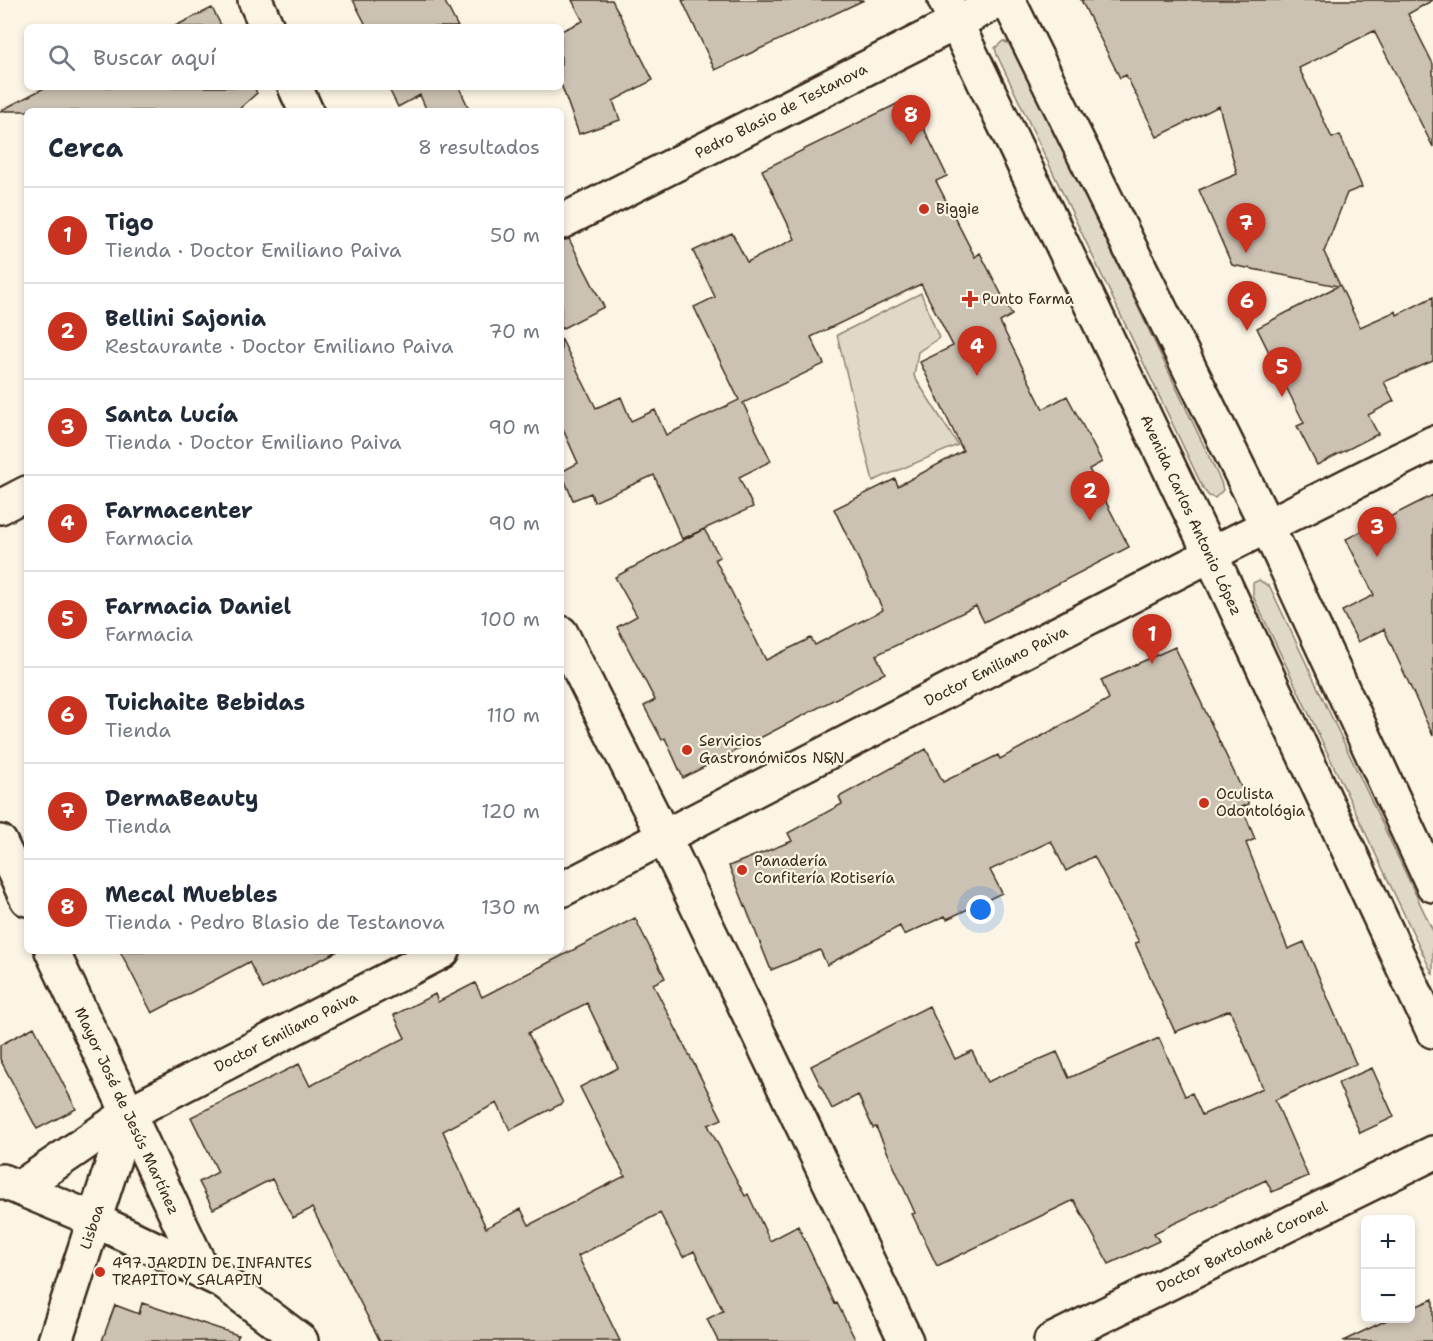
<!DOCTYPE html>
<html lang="es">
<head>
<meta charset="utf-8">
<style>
	body { margin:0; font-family:"Shantell Sans",sans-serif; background:#f2f2f3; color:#1f2937 }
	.controls { position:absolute; right:18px; bottom:18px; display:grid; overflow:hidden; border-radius:9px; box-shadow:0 3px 9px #0003 }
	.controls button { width:54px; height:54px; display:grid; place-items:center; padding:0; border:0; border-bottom:2px solid #e0e1e3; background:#fff; color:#1f2937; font:30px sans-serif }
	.you { position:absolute; left:981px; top:910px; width:21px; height:21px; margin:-15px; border:4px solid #fff; border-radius:50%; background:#1a73e8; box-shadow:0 0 0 9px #1a73e833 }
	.badge { display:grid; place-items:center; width:39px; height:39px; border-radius:50%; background:#c8321e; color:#fff; font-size:20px; font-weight:700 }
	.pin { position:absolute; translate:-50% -50px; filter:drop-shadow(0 2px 3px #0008) }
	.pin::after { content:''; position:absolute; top:32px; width:21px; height:18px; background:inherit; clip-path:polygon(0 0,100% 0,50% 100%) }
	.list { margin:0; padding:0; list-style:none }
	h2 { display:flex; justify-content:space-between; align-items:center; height:78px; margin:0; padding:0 24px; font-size:26px }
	h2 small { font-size:20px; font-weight:400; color:#747a83 }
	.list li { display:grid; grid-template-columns:39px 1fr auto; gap:18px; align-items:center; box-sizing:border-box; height:96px; padding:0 24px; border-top:2px solid #e0e1e3 }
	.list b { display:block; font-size:22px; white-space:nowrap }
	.list p { margin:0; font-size:20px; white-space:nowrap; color:#747a83 }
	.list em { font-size:20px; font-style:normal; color:#747a83 }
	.icon { flex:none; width:33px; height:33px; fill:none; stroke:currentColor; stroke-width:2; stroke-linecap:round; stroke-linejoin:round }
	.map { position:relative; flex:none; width:1433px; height:1341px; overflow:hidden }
	.search { position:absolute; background:#fff; box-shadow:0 3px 9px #0003; left:24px; top:24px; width:540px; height:66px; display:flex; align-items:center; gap:15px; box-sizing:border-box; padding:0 21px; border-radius:9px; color:#747a83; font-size:22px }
	.panel { position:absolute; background:#fff; box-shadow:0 3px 9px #0003; left:24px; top:108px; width:540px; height:846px; border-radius:9px }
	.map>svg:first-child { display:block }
	.green { fill:#e0d8c8; stroke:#8e8173; stroke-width:1.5 }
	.building { fill:#ccc2b3; stroke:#3b2a1e; stroke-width:1.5; fill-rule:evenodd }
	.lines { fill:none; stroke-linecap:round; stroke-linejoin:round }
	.street-casing { stroke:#3b2a1e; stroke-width:38 }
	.secondary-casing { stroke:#3b2a1e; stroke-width:38 }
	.street { stroke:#fcf5e5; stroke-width:33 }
	.secondary { stroke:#fcf5e5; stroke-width:33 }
	.poi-dot { fill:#c8321e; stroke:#fcf5e5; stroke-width:2 }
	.labels { text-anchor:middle; stroke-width:4.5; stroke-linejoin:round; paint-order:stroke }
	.street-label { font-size:15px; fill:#3b2a1e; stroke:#fcf5e5 }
	.poi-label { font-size:15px; fill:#3b2a1e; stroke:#fcf5e5; text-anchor:start }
</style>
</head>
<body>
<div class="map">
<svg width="1433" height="1341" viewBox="0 0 1433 1341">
	<rect width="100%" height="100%" fill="#fcf5e5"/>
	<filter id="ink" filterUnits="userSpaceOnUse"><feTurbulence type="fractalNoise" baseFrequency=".0167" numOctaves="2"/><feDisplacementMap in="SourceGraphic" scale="12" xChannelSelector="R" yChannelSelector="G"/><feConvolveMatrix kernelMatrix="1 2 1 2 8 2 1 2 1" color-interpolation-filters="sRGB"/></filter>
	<g filter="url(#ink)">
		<path class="green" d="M1003 41 1014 46 1221 482 1223 490 1215 498 1209 496 1204 490 997 55 995 48Z
			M921 293 939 338 918 352 914 376 958 445 873 481 837 335Z
			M1259 580 1270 587 1433 931V975L1253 596V583Z"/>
		<path class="building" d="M353 0H444L458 27H367Z
			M572 0H612L653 80 613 101 620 120 579 134 561 84V31L583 21Z
			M682 0H864L715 70Z
			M1081 0H1433L1408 14 1433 64V147L1374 31 1299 68 1332 138 1340 135 1362 187 1347 193 1324 252 1360 327 1396 311 1397 315 1433 297V361L1384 382 1394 401 1368 415 1378 434 1317 465 1297 426 1304 423 1257 328 1338 286 1232 265 1199 190 1237 174 1219 106 1157 137 1126 75 1120 78Z
			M212 8 222 27H173Z
			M46 87H254L257 93 237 111H0Z
			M388 87H459L470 111H427L420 95 398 107Z
			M909 98 947 176 936 181 975 257 980 253 1012 315 1000 322 1043 409 1067 396 1102 462 1089 469 1129 547 984 622 976 606 876 655 885 673 683 778 665 738 662 740 644 706 655 700 617 627 637 616 615 577 704 529 720 557 715 559 766 660 811 638 815 645 883 610 834 509 895 479 898 486 963 451 920 362 953 346 921 284 811 337 824 364 743 403 771 461 739 477 753 507 682 539 654 475 594 502 591 493 573 500 561 472 578 463 561 425V338L596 408 621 397 631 421 655 410 666 435 739 400 694 307 715 297 693 251 732 233 747 262 795 239 762 170Z
			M569 239 604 307 561 329V241Z
			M1433 495V736L1384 629 1358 642 1342 611 1374 595 1346 539Z
			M1175 647 1249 804 1242 807 1255 839 1246 843 1288 949 1304 942 1356 1064 1275 1100 1308 1176 1272 1192 1266 1180 1154 1233 1159 1241 1109 1264 1074 1200 937 1266 912 1214 915 1213 876 1127 873 1128 858 1095 832 1109 811 1066 929 1006 955 1059 972 1051 987 1082 1057 1052 1069 1078 1159 1038 1185 1096 1192 1093 1202 1115 1263 1088 1230 1010 1175 1032 1135 943 1139 942 1094 856 1066 871 1051 841 990 870 1002 893 947 919 945 916 904 935 900 926 827 965 820 950 771 970 729 866 792 841 788 833 842 804 839 797 926 749 943 782 998 755 1000 759 1109 699 1101 680Z
			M635 918 665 978 653 984 722 1119 708 1125 745 1196 748 1194 770 1241 798 1226 835 1304 837 1303 856 1341H718L707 1319 723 1311 694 1251 683 1257 660 1213 578 1256 620 1341H380L312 1208 293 1218 272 1179 213 1209 199 1182 218 1172 191 1117 299 1064 310 1086 405 1038 394 1015 435 994 438 1002 475 983 482 997ZM587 1003 618 1068 580 1087 625 1176 529 1225 521 1209 486 1228 443 1131 497 1103 510 1130 563 1103 528 1033Z
			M120 951H338L263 989 249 962 152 1013Z
			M34 1027 76 1109 37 1129 0 1059V1045Z
			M1372 1068 1394 1117 1360 1133 1338 1083Z
			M1433 1299V1341H1343L1391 1318H1410V1309Z
			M142 1303 238 1335 237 1341H102L115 1305 139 1314Z"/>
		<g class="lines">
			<g class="street-casing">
				<path id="street" d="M255 0 267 27
					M295 87 306 111
					M561 222 1001 0
					M0 507 27 493
					M561 633 664 837 906 1341
					M0 842 27 899
					M52 951 203 1272
					M1051 1341 1433 1153"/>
			</g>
			<g class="secondary-casing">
				<path id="secondary" d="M945 0 1211 555 1433 1031
					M1008 0 1267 526 1433 885
					M561 890 1237 541 1433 443
					M2 1181 95 1220 222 1281 301 1341
					M19 1188 129 1113 443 951
					M55 1341 129 1113"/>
			</g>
			<use href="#street" class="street"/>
			<use href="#secondary" class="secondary"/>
		</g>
	</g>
	<g class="poi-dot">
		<circle cx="924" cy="209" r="6"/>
		<path d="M967 290h6v6h6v6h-6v6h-6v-6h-6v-6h6z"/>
		<circle cx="687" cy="750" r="6"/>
		<circle cx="1204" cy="803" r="6"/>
		<circle cx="742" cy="870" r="6"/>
		<circle cx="100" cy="1272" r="6"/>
	</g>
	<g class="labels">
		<g class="street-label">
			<text transform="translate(781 111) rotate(-27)" y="5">Pedro Blasio de Testanova</text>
			<text transform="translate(1191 515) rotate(65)" y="5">Avenida Carlos Antonio López</text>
			<text transform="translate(996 666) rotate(-27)" y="5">Doctor Emiliano Paiva</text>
			<text transform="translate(286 1032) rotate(-27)" y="5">Doctor Emiliano Paiva</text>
			<text transform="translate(127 1111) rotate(65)" y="5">Mayor José de Jesús Martínez</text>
			<text transform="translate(92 1227) rotate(-72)" y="5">Lisboa</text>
			<text transform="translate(1242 1247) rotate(-26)" y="5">Doctor Bartolomé Coronel</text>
		</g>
		<g class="poi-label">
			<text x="936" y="214">Biggie</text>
			<text x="982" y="304">Punto Farma</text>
			<text x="699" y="746">Servicios<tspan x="699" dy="17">Gastronómicos N&amp;N</tspan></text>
			<text x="1216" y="799">Oculista<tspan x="1216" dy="17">Odontológia</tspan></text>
			<text x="754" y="866">Panadería<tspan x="754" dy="17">Confitería Rotisería</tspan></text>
			<text x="112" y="1268">497 JARDIN DE INFANTES<tspan x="112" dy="17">TRAPITO Y SALAPIN</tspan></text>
		</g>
	</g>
</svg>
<div class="controls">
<button>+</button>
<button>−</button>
</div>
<div class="you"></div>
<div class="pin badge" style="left:1152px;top:664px">1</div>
<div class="pin badge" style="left:1090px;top:521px">2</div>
<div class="pin badge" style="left:1377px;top:557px">3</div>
<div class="pin badge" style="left:977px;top:376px">4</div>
<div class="pin badge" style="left:1282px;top:397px">5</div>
<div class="pin badge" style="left:1247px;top:331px">6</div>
<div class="pin badge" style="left:1246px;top:253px">7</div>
<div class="pin badge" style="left:911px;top:145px">8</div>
<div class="search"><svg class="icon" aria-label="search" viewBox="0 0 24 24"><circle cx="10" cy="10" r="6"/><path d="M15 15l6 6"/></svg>Buscar aquí</div>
<section class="panel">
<h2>Cerca<small>8 resultados</small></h2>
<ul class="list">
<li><span class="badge">1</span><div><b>Tigo</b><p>Tienda · Doctor Emiliano Paiva</p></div><em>50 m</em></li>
<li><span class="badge">2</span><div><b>Bellini Sajonia</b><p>Restaurante · Doctor Emiliano Paiva</p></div><em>70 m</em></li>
<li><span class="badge">3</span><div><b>Santa Lucía</b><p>Tienda · Doctor Emiliano Paiva</p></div><em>90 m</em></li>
<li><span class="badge">4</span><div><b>Farmacenter</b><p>Farmacia</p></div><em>90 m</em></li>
<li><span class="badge">5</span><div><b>Farmacia Daniel</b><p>Farmacia</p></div><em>100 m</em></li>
<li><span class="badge">6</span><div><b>Tuichaite Bebidas</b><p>Tienda</p></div><em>110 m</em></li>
<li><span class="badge">7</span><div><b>DermaBeauty</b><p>Tienda</p></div><em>120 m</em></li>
<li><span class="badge">8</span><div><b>Mecal Muebles</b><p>Tienda · Pedro Blasio de Testanova</p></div><em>130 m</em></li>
</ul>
</section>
</div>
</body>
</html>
